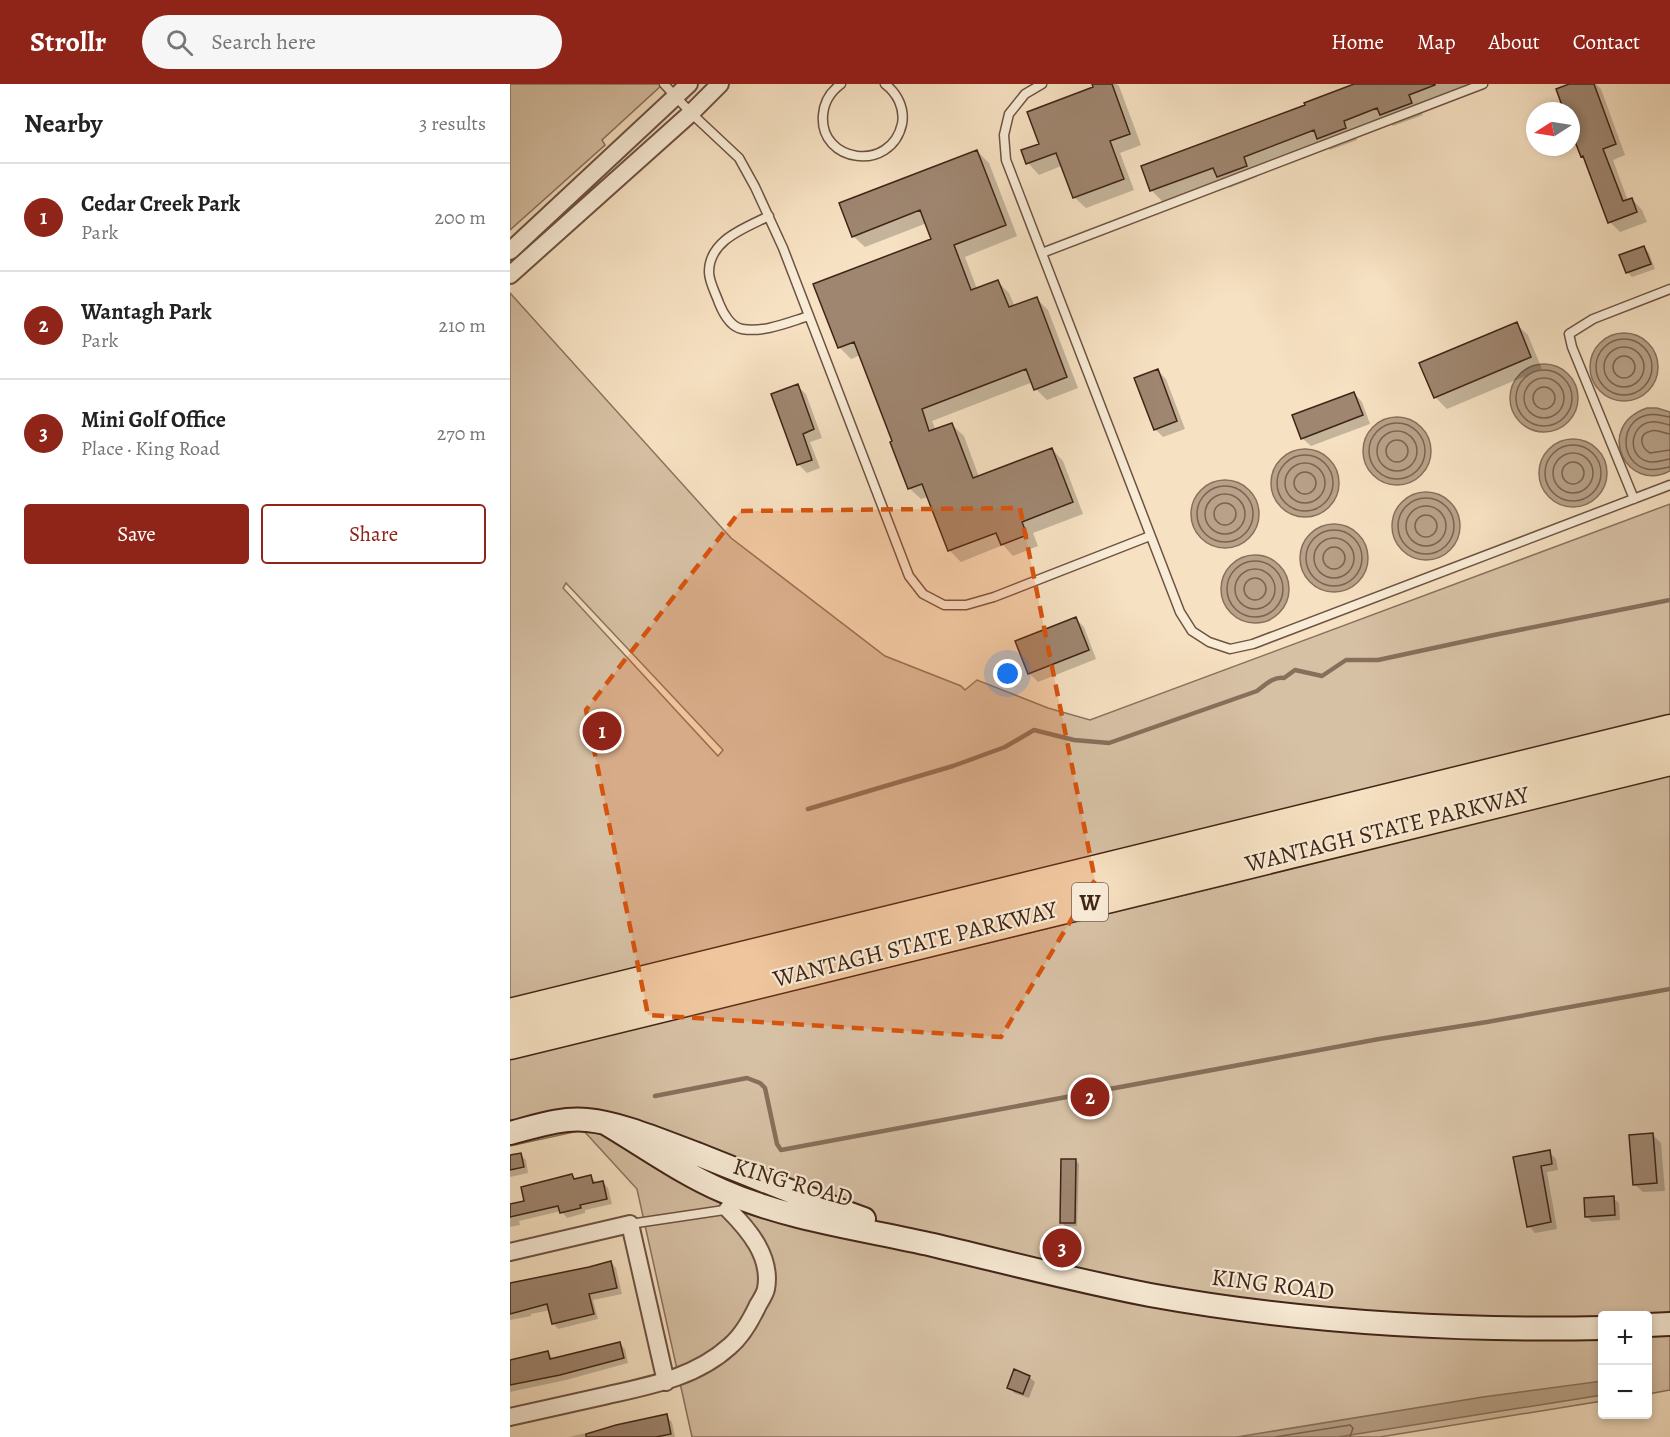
<!DOCTYPE html>
<html lang="en">
<head>
<meta charset="utf-8">
<style>
	body { margin:0; font-family:Alegreya,serif; background:#f6f6f6; color:#222 }
	.controls { position:absolute; right:18px; bottom:18px; display:grid; overflow:hidden; border-radius:6px; box-shadow:0 3px 9px #0003 }
	.controls button { width:54px; height:54px; display:grid; place-items:center; padding:0; border:0; border-bottom:2px solid #e0e0e0; background:#fff; color:#222; font:30px sans-serif }
	.compass { position:absolute; left:1016px; top:18px; width:54px; height:54px; border-radius:50%; background:#fff; box-shadow:0 3px 9px #0003; rotate:258deg }
	.you { position:absolute; left:498px; top:590px; width:21px; height:21px; margin:-15px; border:4px solid #fff; border-radius:50%; background:#1a73e8; box-shadow:0 0 0 9px #1a73e833 }
	.badge { display:grid; place-items:center; width:39px; height:39px; border-radius:50%; background:#8f2418; color:#fff; font-size:20px; font-weight:700 }
	.pin { position:absolute; translate:-50% -50%; border:3px solid #fff; box-shadow:0 2px 6px #0006 }
	.list { margin:0; padding:0; list-style:none }
	h2 { display:flex; justify-content:space-between; align-items:center; height:78px; margin:0; padding:0 24px; font-size:26px }
	h2 small { font-size:20px; font-weight:400; color:#767676 }
	.list li { display:grid; grid-template-columns:39px 1fr auto; gap:18px; align-items:center; box-sizing:border-box; height:108px; padding:0 24px; border-top:2px solid #e0e0e0 }
	.list b { display:block; font-size:22px; white-space:nowrap }
	.list p { margin:0; font-size:20px; white-space:nowrap; color:#767676 }
	.list em { font-size:20px; font-style:normal; color:#767676 }
	.actions { display:flex; gap:12px; padding:18px 24px }
	.actions a { flex:1; padding:14px 0; border:2px solid #8f2418; border-radius:6px; text-align:center; font-size:21px; color:#8f2418 }
	.actions .main { background:#8f2418; color:#fff }
	.icon { flex:none; width:33px; height:33px; fill:none; stroke:currentColor; stroke-width:2; stroke-linecap:round; stroke-linejoin:round }
	.map { position:relative; flex:none; width:1160px; height:1353px; overflow:hidden }
	header { display:flex; align-items:center; gap:36px; box-sizing:border-box; height:84px; padding:0 30px; background:#8f2418; color:#fff }
	header strong { font-size:28px }
	nav { display:flex; gap:33px; margin-inline-start:auto; font-size:21px }
	.search { width:420px; height:54px; background:#f6f6f6; display:flex; align-items:center; gap:15px; box-sizing:border-box; padding:0 21px; border-radius:33px; color:#767676; font-size:22px }
	main { display:flex }
	aside { flex:1; background:#fff }
	.map>svg:first-child { display:block }
	.green { fill:#d7c1a5; stroke:#8c725e; stroke-width:1.5; fill-rule:evenodd }
	.water { fill:#b8a188; stroke:#886f5b; stroke-width:1.5 }
	.shadow { fill:#0003 }
	.lines { fill:none; stroke-linecap:round; stroke-linejoin:round }
	.shore { stroke:#7c6250; stroke-width:1.5 }
	.stream { stroke:#886f5b; stroke-width:4.5 }
	.building { fill:#9f8670; stroke:#402417; stroke-width:1.5 }
	.lane-casing { stroke:#6e5342; stroke-width:11 }
	.street-casing { stroke:#6e5342; stroke-width:20 }
	.secondary-casing { stroke:#402417; stroke-width:26 }
	.highway-casing { stroke:#402417; stroke-width:33 }
	.lane { stroke:#f9ecd7; stroke-width:8 }
	.street { stroke:#f9ecd7; stroke-width:16 }
	.secondary { stroke:#f9ecd7; stroke-width:22 }
	.highway { stroke:#f6e1c2; stroke-width:30 }
	.marked { fill:#d7540d; fill-opacity:0.2; stroke:#d7540d; stroke-width:4.5; stroke-dasharray:12 8; stroke-linejoin:round }
	.labels { text-anchor:middle; stroke-width:4.5; stroke-linejoin:round; paint-order:stroke }
	.shield { fill:#f9ecd7; stroke:#786051; stroke-width:1.5 }
	.shield-label { font-size:22px; font-weight:bold; fill:#402417 }
	.street-label { font-size:24px; fill:#402417; stroke:#f9ecd7 }
</style>
</head>
<body>
<header>
<strong>Strollr</strong>
<div class="search"><svg class="icon" aria-label="search" viewBox="0 0 24 24"><circle cx="10" cy="10" r="6"/><path d="M15 15l6 6"/></svg>Search here</div>
<nav><a>Home</a><a>Map</a><a>About</a><a>Contact</a></nav>
</header>
<main>
<aside>
<h2>Nearby<small>3 results</small></h2>
<ul class="list">
<li><span class="badge">1</span><div><b>Cedar Creek Park</b><p>Park</p></div><em>200 m</em></li>
<li><span class="badge">2</span><div><b>Wantagh Park</b><p>Park</p></div><em>210 m</em></li>
<li><span class="badge">3</span><div><b>Mini Golf Office</b><p>Place · King Road</p></div><em>270 m</em></li>
</ul>
<div class="actions"><a class="main">Save</a><a>Share</a></div>
</aside>
<div class="map">
<svg width="1160" height="1353" viewBox="0 0 1160 1353">
	<rect width="100%" height="100%" fill="#f6e1c2"/>
	<filter id="stains"><feTurbulence type="fractalNoise" baseFrequency=".00333" numOctaves="4"/><feColorMatrix values="0 0 0 0 .2 0 0 0 0 .09 0 0 0 0 .02 0 0 0 .5 -.17"/></filter>
	<radialGradient id="worn" r=".72"><stop offset=".6" stop-color="#630" stop-opacity="0"/><stop offset="1" stop-color="#630" stop-opacity=".3"/></radialGradient>
	<path class="green" d="M0 0H153L92 56 95 61 0 146Z
		M0 209 221 454 375 572 451 602 455 606 467 596 538 624 580 636 1160 420V635L0 920ZM56 499 213 666 208 672 53 504Z
		M1160 690V1306L1138 1310V1232H1092V1317L870 1353H182L127 1105 73 1046 0 1062V975L729 798Z"/>
	<path class="water" d="M1080 283a34 34 0 1 1 68 0a34 34 0 1 1-68 0Z
		M1000 314a34 34 0 1 1 68 0a34 34 0 1 1-68 0Z
		M1137 324H1147L1160 328V387C1117 410 1083 343 1137 324Z
		M853 367a34 34 0 1 1 68 0a34 34 0 1 1-68 0Z
		M1029 389a34 34 0 1 1 68 0a34 34 0 1 1-68 0Z
		M761 399a34 34 0 1 1 68 0a34 34 0 1 1-68 0Z
		M681 430a34 34 0 1 1 68 0a34 34 0 1 1-68 0Z
		M882 442a34 34 0 1 1 68 0a34 34 0 1 1-68 0Z
		M790 474a34 34 0 1 1 68 0a34 34 0 1 1-68 0Z
		M711 505a34 34 0 1 1 68 0a34 34 0 1 1-68 0Z
		M1092 1297V1311L828 1353H727L973 1313Z"/>
	<path class="shadow" d="M584 0H606L609 2 631 61 610 69 624 106 576 124 564 113 551 82 529 91 518 79 531 61 585 4Z
		M849 0H964L909 23 913 31 883 42 877 36 844 48 847 56 820 66 813 58 744 84 747 93 719 104 712 96 653 118 641 106 797 22Z
		M1064 0H1086L1091 5 1115 71 1103 76 1118 117 1122 115 1132 126 1137 138 1110 148 1100 138 1077 77 1072 72 1061 42V27H1055Z
		M467 67 479 79 507 152 455 173 467 205 488 198 499 209 505 223 526 214 538 226 568 304 537 316 526 305 523 298 422 337 426 347 442 341 454 352 469 393 542 365 553 377 573 430 523 449 528 462 503 472 493 461 451 478 439 466 418 413 411 415 399 404 384 358 351 271 341 275 329 263 423 156 417 139 355 163 343 152Z
		M1134 163 1139 169 1145 185 1122 193 1117 188Z
		M1006 240 1018 251 1032 285 937 325 925 313Z
		M647 286 656 295 675 345 653 353 645 345Z
		M287 302 296 310 312 354 300 358 310 384 297 389 288 380Z
		M844 309 852 318 860 340 801 362 792 354Z
		M566 535 574 543 586 575 528 598 519 589Z
		M1142 1050 1151 1059 1155 1107 1133 1108 1124 1100Z
		M1039 1068 1046 1075 1048 1086 1037 1088 1047 1145 1025 1149 1019 1142 1005 1074Z
		M10 1070 16 1076 18 1089 0 1093V1072Z
		M565 1076 569 1080 567 1142H555L552 1138Z
		M62 1091 66 1096 81 1093 86 1098H93L98 1104 102 1120 75 1126V1129L57 1134 51 1127 9 1137 10 1141 0 1143V1121L16 1118Z
		M1103 1114 1109 1119 1110 1136 1082 1138 1076 1132Z
		M101 1178 106 1184 112 1210 83 1216 88 1235 48 1245 43 1239 40 1226 21 1230V1232L0 1236V1200Z
		M110 1260 115 1265 118 1279 56 1296 0 1308V1277L38 1268 43 1275Z
		M519 1293 525 1298 519 1314 504 1309 499 1303Z
		M156 1332 162 1338 165 1353H59L84 1347 85 1349Z"/>
	<g class="lines">
		<path class="shore" d="M1086 283a28 28 0 1 1 56 0a28 28 0 1 1-56 0Z
			M1094 283a20 20 0 1 1 40 0a20 20 0 1 1-40 0Z
			M1103 283a11 11 0 1 1 22 0a11 11 0 1 1-22 0Z
			M1006 314a28 28 0 1 1 56 0a28 28 0 1 1-56 0Z
			M1014 314a20 20 0 1 1 40 0a20 20 0 1 1-40 0Z
			M1023 314a11 11 0 1 1 22 0a11 11 0 1 1-22 0Z
			M1160 333C1152 332 1145 329 1137 331 1109 337 1109 379 1137 385 1145 387 1152 384 1160 383
			M859 367a28 28 0 1 1 56 0a28 28 0 1 1-56 0Z
			M1160 341C1154 340 1147 337 1141 338 1121 340 1116 370 1136 377 1144 380 1152 376 1160 375
			M867 367a20 20 0 1 1 40 0a20 20 0 1 1-40 0Z
			M1160 350C1154 349 1146 345 1141 347 1127 350 1131 364 1140 369L1160 366
			M876 367a11 11 0 1 1 22 0a11 11 0 1 1-22 0Z
			M1035 389a28 28 0 1 1 56 0a28 28 0 1 1-56 0Z
			M1043 389a20 20 0 1 1 40 0a20 20 0 1 1-40 0Z
			M767 399a28 28 0 1 1 56 0a28 28 0 1 1-56 0Z
			M1052 389a11 11 0 1 1 22 0a11 11 0 1 1-22 0Z
			M775 399a20 20 0 1 1 40 0a20 20 0 1 1-40 0Z
			M784 399a11 11 0 1 1 22 0a11 11 0 1 1-22 0Z
			M687 430a28 28 0 1 1 56 0a28 28 0 1 1-56 0Z
			M695 430a20 20 0 1 1 40 0a20 20 0 1 1-40 0Z
			M888 442a28 28 0 1 1 56 0a28 28 0 1 1-56 0Z
			M704 430a11 11 0 1 1 22 0a11 11 0 1 1-22 0Z
			M896 442a20 20 0 1 1 40 0a20 20 0 1 1-40 0Z
			M905 442a11 11 0 1 1 22 0a11 11 0 1 1-22 0Z
			M796 474a28 28 0 1 1 56 0a28 28 0 1 1-56 0Z
			M804 474a20 20 0 1 1 40 0a20 20 0 1 1-40 0Z
			M813 474a11 11 0 1 1 22 0a11 11 0 1 1-22 0Z
			M717 505a28 28 0 1 1 56 0a28 28 0 1 1-56 0Z
			M725 505a20 20 0 1 1 40 0a20 20 0 1 1-40 0Z
			M734 505a11 11 0 1 1 22 0a11 11 0 1 1-22 0Z
			M765 1353 840 1341 843 1344 840 1353"/>
		<path class="stream" d="M298 725 443 682 495 663 524 646 564 656 599 659 747 607C755 601 764 592 774 594L785 586 812 592 836 576H868L984 551 1160 516
			M145 1012 237 994 250 999 255 1004 267 1060 271 1066 869 955 977 938 1160 905"/>
	</g>
	<path class="building" d="M582 0H602L620 50 600 57 614 95 563 114 546 69 516 80 511 66 529 60 517 28 583 3Z
		M844 0H925V1L899 11 902 19 870 31 867 24 834 37 836 44 807 55 804 46 734 73 737 82 707 93 703 84 640 107 631 82 795 21 794 19Z
		M1059 0H1084L1106 60 1093 65 1113 117 1122 114 1127 128 1098 139 1073 72 1071 73 1061 47V27H1054L1046 5Z
		M467 66 496 141 444 161 461 206 488 196 499 223 527 213 557 293 524 306 516 285 412 325 419 347 442 339 463 394 542 364 563 418 512 438 517 451 491 461 486 449 438 467 412 400 398 405 380 358 382 357 344 258 328 264 303 200 421 155 410 126 342 153 329 119Z
		M1134 162 1141 180 1116 189 1109 171Z
		M1007 238 1021 273 924 314 909 279Z
		M648 285 667 337 644 346 624 294Z
		M288 300 304 345 293 350 302 376 287 381 261 310Z
		M844 308 853 331 791 355 782 331Z
		M566 533 579 566 518 590 505 557Z
		M1143 1049 1147 1099 1123 1101 1119 1051Z
		M1040 1066 1042 1080 1031 1082 1041 1138 1017 1143 1003 1073Z
		M11 1069 14 1083 0 1086V1071Z
		M551 1075H566L565 1139H550Z
		M62 1090 64 1095 81 1091 83 1099 93 1097 97 1115 70 1121 71 1124 50 1129 48 1122 0 1133V1120L14 1117 11 1103Z
		M1104 1112 1105 1131 1075 1133 1074 1114Z
		M101 1177 107 1204 79 1210 84 1230 42 1240 37 1220 0 1230V1199L79 1183Z
		M110 1258 114 1274 50 1291 0 1301V1276L38 1267 40 1275Z
		M504 1285 520 1292 513 1310 497 1304Z
		M157 1330 161 1350 146 1353H76V1350L106 1341Z"/>
	<g class="lines">
		<g class="lane-casing">
			<path id="lane" d="M154 0 181 29 229 74 245 103 273 164 399 492 413 510 434 521H456L484 513 640 452
				M331 0C320 8 314 18 313 31 309 79 381 89 392 40 395 24 387 9 375 0
				M532 0 515 10 499 30 494 51 496 76 670 528 682 547 699 558 720 565 743 560 1160 401
				M259 132C235 144 199 156 199 188 199 198 206 210 209 219 213 229 221 243 232 245 254 249 279 238 299 232
				M532 169 973 0
				M1124 415 1062 263 1059 250 1083 235 1160 205
				M120 1140 221 1125"/>
		</g>
		<g class="street-casing">
			<path id="street" d="M0 167 179 0
				M0 191 181 29 210 0
				M0 1168 120 1140 156 1298
				M0 1333C31 1326 63 1319 94 1312 138 1302 185 1294 220 1262 233 1251 241 1236 248 1221 251 1216 255 1210 256 1205 262 1173 239 1146 218 1125"/>
		</g>
		<g class="secondary-casing">
			<path id="secondary" d="M97 1040C134 1062 173 1090 213 1107 279 1136 353 1145 423 1161 495 1178 567 1197 640 1211 789 1238 941 1247 1092 1244
				M0 1049C24 1043 52 1033 77 1036 111 1039 154 1058 187 1070 242 1092 298 1115 354 1135
				M1138 1241 1160 1240"/>
		</g>
		<g class="highway-casing">
			<path id="highway" d="M0 930 1160 646
				M0 960 1160 676"/>
		</g>
		<use href="#lane" class="lane"/>
		<use href="#street" class="street"/>
		<use href="#secondary" class="secondary"/>
		<use href="#highway" class="highway"/>
	</g>
	<path class="marked" d="M510 424 585 796 491 953 138 931 76 626 230 427Z"/>
	<g class="labels">
		<rect class="shield" x="562" y="799" width="36" height="38" rx="4.5"/>
		<g class="shield-label">
			<text x="580" y="826">W</text>
		</g>
		<g class="street-label">
			<text transform="translate(877 745) rotate(-14)" y="8">WANTAGH STATE PARKWAY</text>
			<text transform="translate(405 860) rotate(-14)" y="8">WANTAGH STATE PARKWAY</text>
			<text transform="translate(283 1098) rotate(16)" y="8">KING ROAD</text>
			<text transform="translate(763 1200) rotate(7)" y="8">KING ROAD</text>
		</g>
	</g>
	<rect width="100%" height="100%" filter="url(#stains)"/>
	<rect width="100%" height="100%" fill="url(#worn)"/>
</svg>
<div class="controls">
<button>+</button>
<button>−</button>
</div>
<svg class="compass" viewBox="-18 -18 36 36"><path d="M0-13l5 13h-10z" fill="#e53935"/><path d="M0 13l5-13h-10z" fill="#767676"/></svg>
<div class="you"></div>
<div class="pin badge" style="left:92px;top:647px">1</div>
<div class="pin badge" style="left:580px;top:1013px">2</div>
<div class="pin badge" style="left:552px;top:1164px">3</div>
</div>
</main>
</body>
</html>
